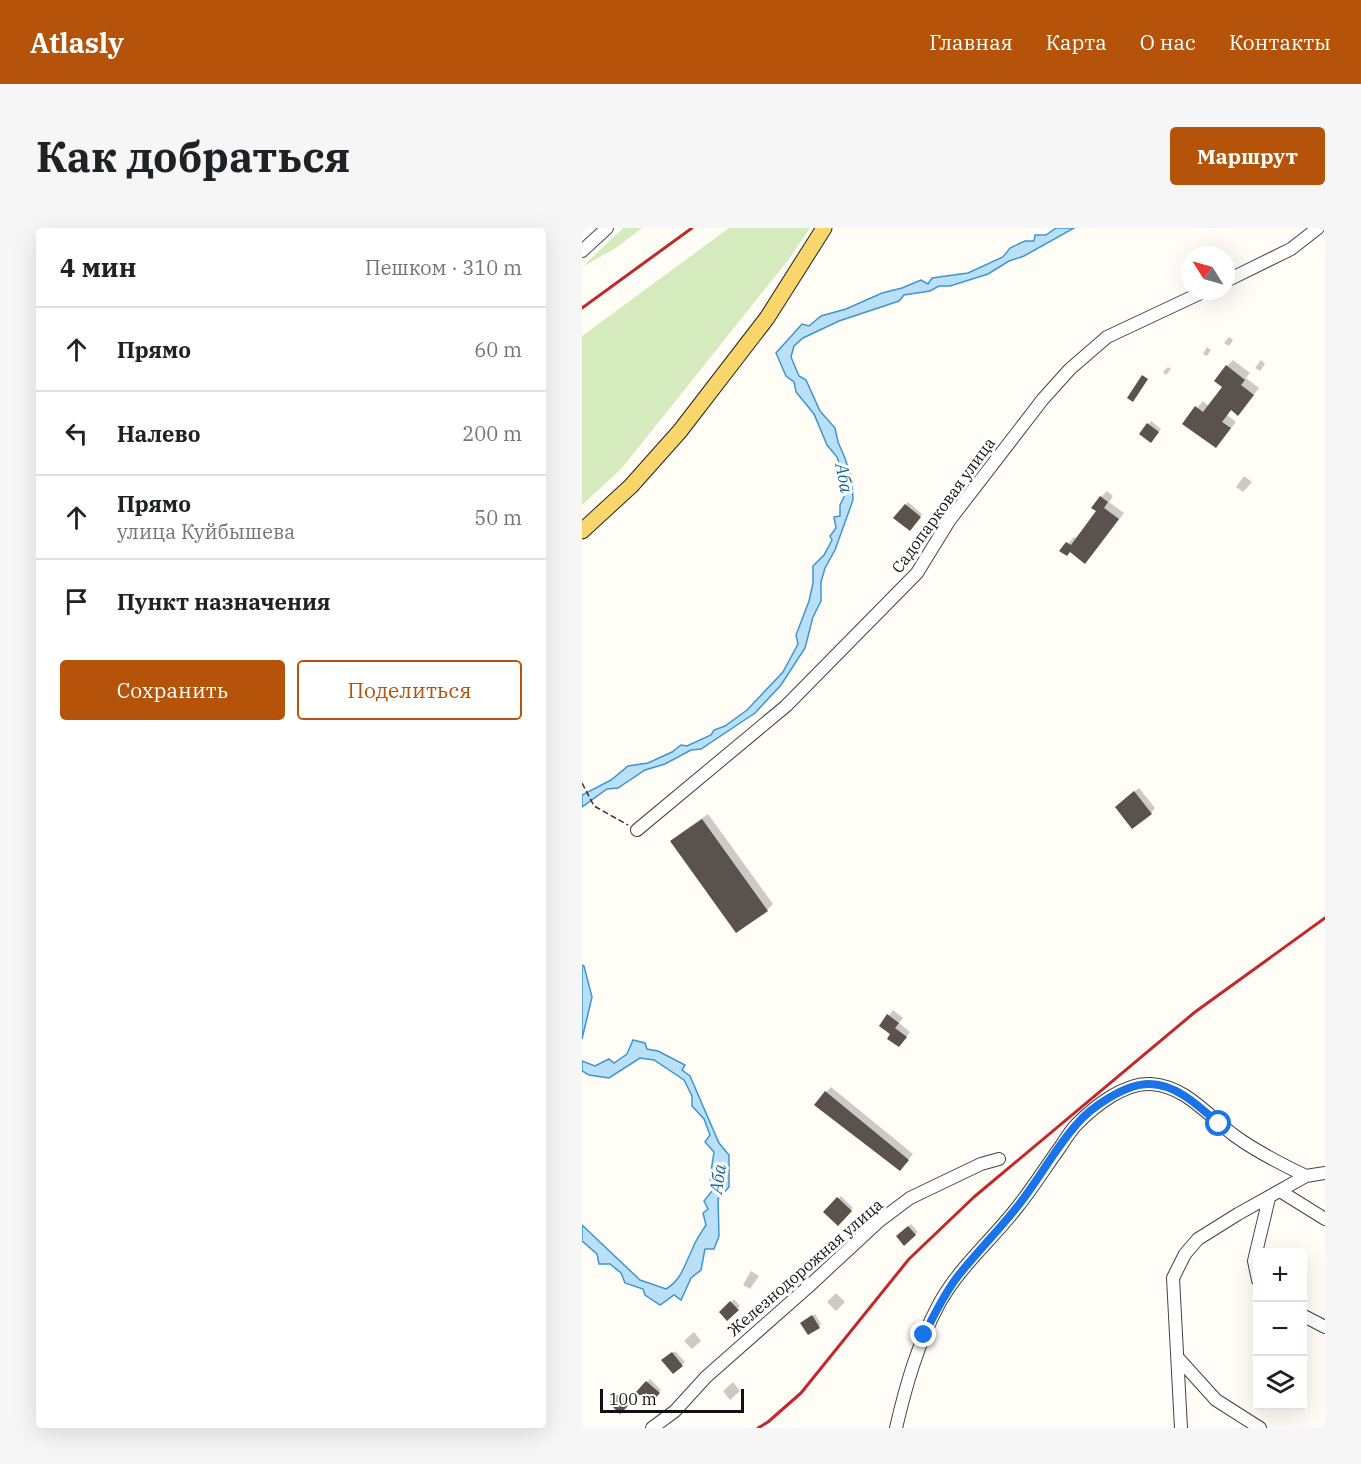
<!DOCTYPE html>
<html lang="ru">
<head>
<meta charset="utf-8">
<style>
	body { margin:0; font-family:"IBM Plex Serif",serif; background:#f6f6f6; color:#202124 }
	.controls { position:absolute; right:18px; bottom:18px; display:grid; overflow:hidden; border-radius:6px; box-shadow:0 6px 24px #0002 }
	.controls button { width:54px; height:54px; display:grid; place-items:center; padding:0; border:0; border-bottom:2px solid #e0e0e0; background:#fff; color:#202124; font:30px sans-serif }
	.compass { position:absolute; left:599px; top:18px; width:54px; height:54px; border-radius:50%; background:#fff; box-shadow:0 6px 24px #0002; rotate:307deg }
	.scale { position:absolute; left:18px; bottom:15px; width:144px; box-sizing:border-box; padding-left:6px; border:3px solid #111; border-top:0; font-size:16px; line-height:21px; white-space:nowrap; color:#111; -webkit-text-stroke:4px #fff; paint-order:stroke }
	.stop { position:absolute; width:18px; height:18px; margin:-14px; border:4px solid #1a73e8; border-radius:50%; background:#fff }
	.stop.end { background:#1a73e8; border-color:#fff; box-shadow:0 2px 6px #0008 }
	.list { margin:0; padding:0; list-style:none }
	h2 { display:flex; justify-content:space-between; align-items:center; height:78px; margin:0; padding:0 24px; font-size:26px }
	h2 small { font-size:20px; font-weight:400; color:#757577 }
	.list li { display:grid; grid-template-columns:39px 1fr auto; gap:18px; align-items:center; box-sizing:border-box; height:84px; padding:0 24px; border-top:2px solid #e0e0e0 }
	.list b { display:block; font-size:22px; white-space:nowrap }
	.list p { margin:0; font-size:20px; white-space:nowrap; color:#757577 }
	.list em { font-size:20px; font-style:normal; color:#757577 }
	.actions { display:flex; gap:12px; padding:18px 24px }
	.actions a { flex:1; padding:14px 0; border:2px solid #b45309; border-radius:6px; text-align:center; font-size:21px; color:#b45309 }
	.actions .main { background:#b45309; color:#fff }
	.icon { flex:none; width:33px; height:33px; fill:none; stroke:currentColor; stroke-width:2; stroke-linecap:round; stroke-linejoin:round }
	.map { position:relative; flex:none; width:743px; height:1200px; overflow:hidden; border-radius:6px }
	header { display:flex; align-items:center; gap:36px; box-sizing:border-box; height:84px; padding:0 30px; background:#b45309; color:#fff }
	header strong { font-size:28px }
	nav { display:flex; gap:33px; margin-inline-start:auto; font-size:21px }
	.intro { display:flex; align-items:center; justify-content:space-between; box-sizing:border-box; height:144px; padding:0 36px }
	h1 { margin:0; font-size:42px }
	.button { padding:15px 27px; border-radius:6px; background:#b45309; color:#fff; font-size:21px; font-weight:700 }
	main { display:flex; gap:36px; padding:0 36px }
	aside { flex:1; background:#fff; border-radius:6px; box-shadow:0 6px 24px #0002 }
	.map>svg:first-child { display:block }
	.green { fill:#d5ebbd }
	.water { fill:#b9e0f7; stroke:#3f96cf; stroke-width:1.5 }
	.shadow { fill:#0003 }
	.building { fill:#5a524d }
	.lines { fill:none; stroke-linecap:round; stroke-linejoin:round }
	.minor-casing { stroke:#444; stroke-width:14 }
	.major-casing { stroke:#222; stroke-width:17 }
	.path { stroke:#333; stroke-width:1.5; stroke-dasharray:6 3; stroke-linecap:butt }
	.minor { stroke:#fff; stroke-width:12 }
	.major { stroke:#f9d66b; stroke-width:15 }
	.rail { stroke:#c4262e; stroke-width:3 }
	.route { stroke:#1a73e8; stroke-width:8 }
	.labels { text-anchor:middle; stroke-width:6; stroke-linejoin:round; paint-order:stroke }
	.street-label { font-size:16px; fill:#111; stroke:#fff }
	.water-label { font-size:18px; font-style:italic; fill:#1768a6; stroke:#fff }
</style>
</head>
<body>
<header>
<strong>Atlasly</strong>
<nav><a>Главная</a><a>Карта</a><a>О нас</a><a>Контакты</a></nav>
</header>
<div class="intro"><h1>Как добраться</h1><a class="button">Маршрут</a></div>
<main>
<aside>
<h2>4 мин<small>Пешком · 310 m</small></h2>
<ul class="list">
<li><svg class="icon" aria-label="ahead" viewBox="0 0 24 24"><path d="M12 20V5M6 11l6-6 6 6"/></svg><div><b>Прямо</b></div><em>60 m</em></li>
<li><svg class="icon" aria-label="left" viewBox="0 0 24 24"><path d="M17 20v-9H6M10 6l-5 5 5 5"/></svg><div><b>Налево</b></div><em>200 m</em></li>
<li><svg class="icon" aria-label="ahead" viewBox="0 0 24 24"><path d="M12 20V5M6 11l6-6 6 6"/></svg><div><b>Прямо</b><p>улица Куйбышева</p></div><em>50 m</em></li>
<li><svg class="icon" aria-label="arrive" viewBox="0 0 24 24"><path d="M6 21V4h12l-3 4 3 4H6"/></svg><div><b>Пункт назначения</b></div></li>
</ul>
<div class="actions"><a class="main">Сохранить</a><a>Поделиться</a></div>
</aside>
<div class="map">
<svg width="743" height="1200" viewBox="0 0 743 1200">
	<rect width="100%" height="100%" fill="#fffdf5"/>
	<path class="green" d="M41 0H60L34 20 0 39Z
		M147 0H228L207 31 40 240 0 277V108Z"/>
	<path class="water" d="M474 0H492L442 28 427 33 406 46 368 58H357L348 63 322 67 317 73 257 93 221 110 212 118 209 129 217 148 224 152 238 183 253 200 256 214 263 230 270 253 271 272 253 322 243 340 239 354V373L231 389 223 420 199 457 173 485 119 521 109 522 83 536 63 542 36 560 25 561 0 579V567L29 552 46 538 66 535 90 524 99 517 105 518 129 507 132 502 143 498 165 482 201 444 216 416 214 407 227 373 231 355V338L242 327 250 312 248 308 254 300 252 289 258 288V277L262 269 258 258 262 250 255 229 245 217 232 186 214 164 212 154 204 148 194 125 220 96 227 98 239 88 264 81 300 65 320 60 339 52 346 56 350 50 386 45 421 29 428 20 443 13H452L453 7H464Z
		M0 737 2 738 10 769 0 811Z
		M51 812 63 815 65 821 76 823 103 837 100 842 108 848 137 915 147 927V959L136 971 137 1008 132 1021H123L119 1042 109 1050 99 1072 92 1067 78 1077 63 1067 61 1061 43 1055 39 1045 28 1036H17L15 1026 0 1013V997L58 1052 84 1061C100 1051 102 1038 110 1022 113 1013 119 1005 124 997L121 985 126 981 122 973 130 963 128 950 132 924 123 914 128 907 122 891 110 878V868L102 852 72 832 58 830 27 850 7 847 0 843V833L13 838 27 831 32 835 45 826Z"/>
	<path class="shadow" d="M647 109 651 112 647 118 642 115Z
		M625 119 629 122 625 128 621 126Z
		M651 132 668 145 664 150 677 160 662 179 650 181 645 187 654 194 640 212 602 195 621 173 627 178 642 159 645 138Z
		M679 132 683 136 678 143 673 140Z
		M586 139 589 141 584 147 581 144Z
		M569 193 579 201 572 210 559 206Z
		M662 248 670 254 661 264 654 259Z
		M525 263 531 268 527 274 542 285 509 328 503 334 488 323 480 322 492 309 495 311 516 283 519 269Z
		M326 274 340 286 330 299 324 277Z
		M557 560 573 580 569 585 539 574Z
		M126 586 191 676 185 682 96 607Z
		M311 782 321 790 317 795 328 804 321 813 299 798Z
		M249 859 331 926 323 935 244 864Z
		M259 968 271 980 256 996 243 984Z
		M329 996 336 1004 322 1016 316 1008Z
		M169 1043 177 1048 168 1061 161 1057Z
		M254 1065 263 1074 254 1083 245 1074Z
		M152 1071 158 1078 145 1091 139 1084Z
		M233 1086 239 1096 237 1098 223 1093Z
		M112 1104 119 1113 110 1121 102 1113Z
		M93 1123 103 1134 91 1144 81 1133Z
		M68 1151 79 1162 68 1174 56 1164Z
		M151 1154 158 1163 148 1172 141 1163Z
		M39 1165 48 1174 38 1184 29 1175Z"/>
	<path class="building" d="M644 137 663 152 659 157 672 167 656 188 649 182 640 194 649 200 634 220 600 196 613 178 621 184 640 159 632 153Z
		M560 147 566 151 551 174 545 170Z
		M565 195 577 204 569 215 557 206Z
		M518 268 526 274 522 280 537 291 503 336 488 324 485 328 477 323 484 314 489 317 514 283 509 280Z
		M323 276 339 289 328 303 311 290Z
		M552 563 570 586 550 601 533 579Z
		M120 591 186 683 154 705 88 613Z
		M305 786 317 795 313 800 325 809 317 819 305 811 308 806 297 798Z
		M243 863 327 932 318 943 232 877Z
		M255 969 270 983 256 998 241 984Z
		M326 998 334 1007 322 1018 314 1008Z
		M148 1073 157 1082 145 1093 137 1084Z
		M230 1087 238 1100 226 1107 218 1095Z
		M90 1124 101 1138 91 1146 79 1132Z
		M64 1153 78 1165 68 1176 54 1164Z
		M35 1167 46 1178 38 1186 27 1175Z"/>
	<g class="lines">
		<g class="minor-casing">
			<path id="minor" d="M0 23 25 0
				M644 53 709 21 736 0
				M55 602 204 478 335 345 367 293 461 171 488 141 525 109 623 63
				M698 963 743 991
				M676 1052 672 1033 687 970
				M720 1087 743 1099
				M596 1130 634 1172 678 1200
				M70 1200 93 1183 124 1149 226 1059 296 994 328 970 399 936 417 931
				M314 1200C324 1157 336 1115 357 1076 377 1039 412 1010 437 977 452 958 465 937 479 918 484 910 489 902 495 896 513 878 543 854 569 856 604 858 627 889 653 908 675 924 699 936 724 948
				M599 1200 591 1050 603 1026 616 1011 656 986 724 948 743 945"/>
		</g>
		<g class="major-casing">
			<path id="major" d="M0 303 49 258 98 203 185 90 242 0"/>
		</g>
		<path class="path" d="M0 555 12 578 46 597"/>
		<use href="#minor" class="minor"/>
		<use href="#major" class="major"/>
		<path class="rail" d="M0 80 110 0
			M176 1200 186 1194 219 1165 327 1031 392 969 613 784 743 690"/>
	</g>
	<g class="lines">
		<path class="route" d="M342 1107C352 1087 362 1066 376 1048 395 1024 416 1003 435 979 456 953 472 922 494 897 509 879 543 856 567 856 595 856 618 879 637 896"/>
	</g>
	<g class="labels">
		<g class="street-label">
			<text transform="translate(361 277) rotate(-54)" y="6">Садопарковая улица</text>
			<text transform="translate(223 1039) rotate(-41)" y="6">Железнодорожная улица</text>
		</g>
		<g class="water-label">
			<text transform="translate(262 250) rotate(79)" y="6">Аба</text>
			<text transform="translate(136 951) rotate(-82)" y="6">Аба</text>
		</g>
	</g>
</svg>
<div class="controls">
<button>+</button>
<button>−</button>
<button><svg class="icon" aria-label="layers" viewBox="0 0 24 24"><path d="M12 4l9 5-9 5-9-5zM3 14l9 5 9-5"/></svg></button>
</div>
<svg class="compass" viewBox="-18 -18 36 36"><path d="M0-13l5 13h-10z" fill="#e53935"/><path d="M0 13l5-13h-10z" fill="#757577"/></svg>
<div class="scale">100 m</div>
<div class="stop" style="left:637px;top:896px"></div>
<div class="stop end" style="left:342px;top:1107px"></div>
</div>
</main>
</body>
</html>
